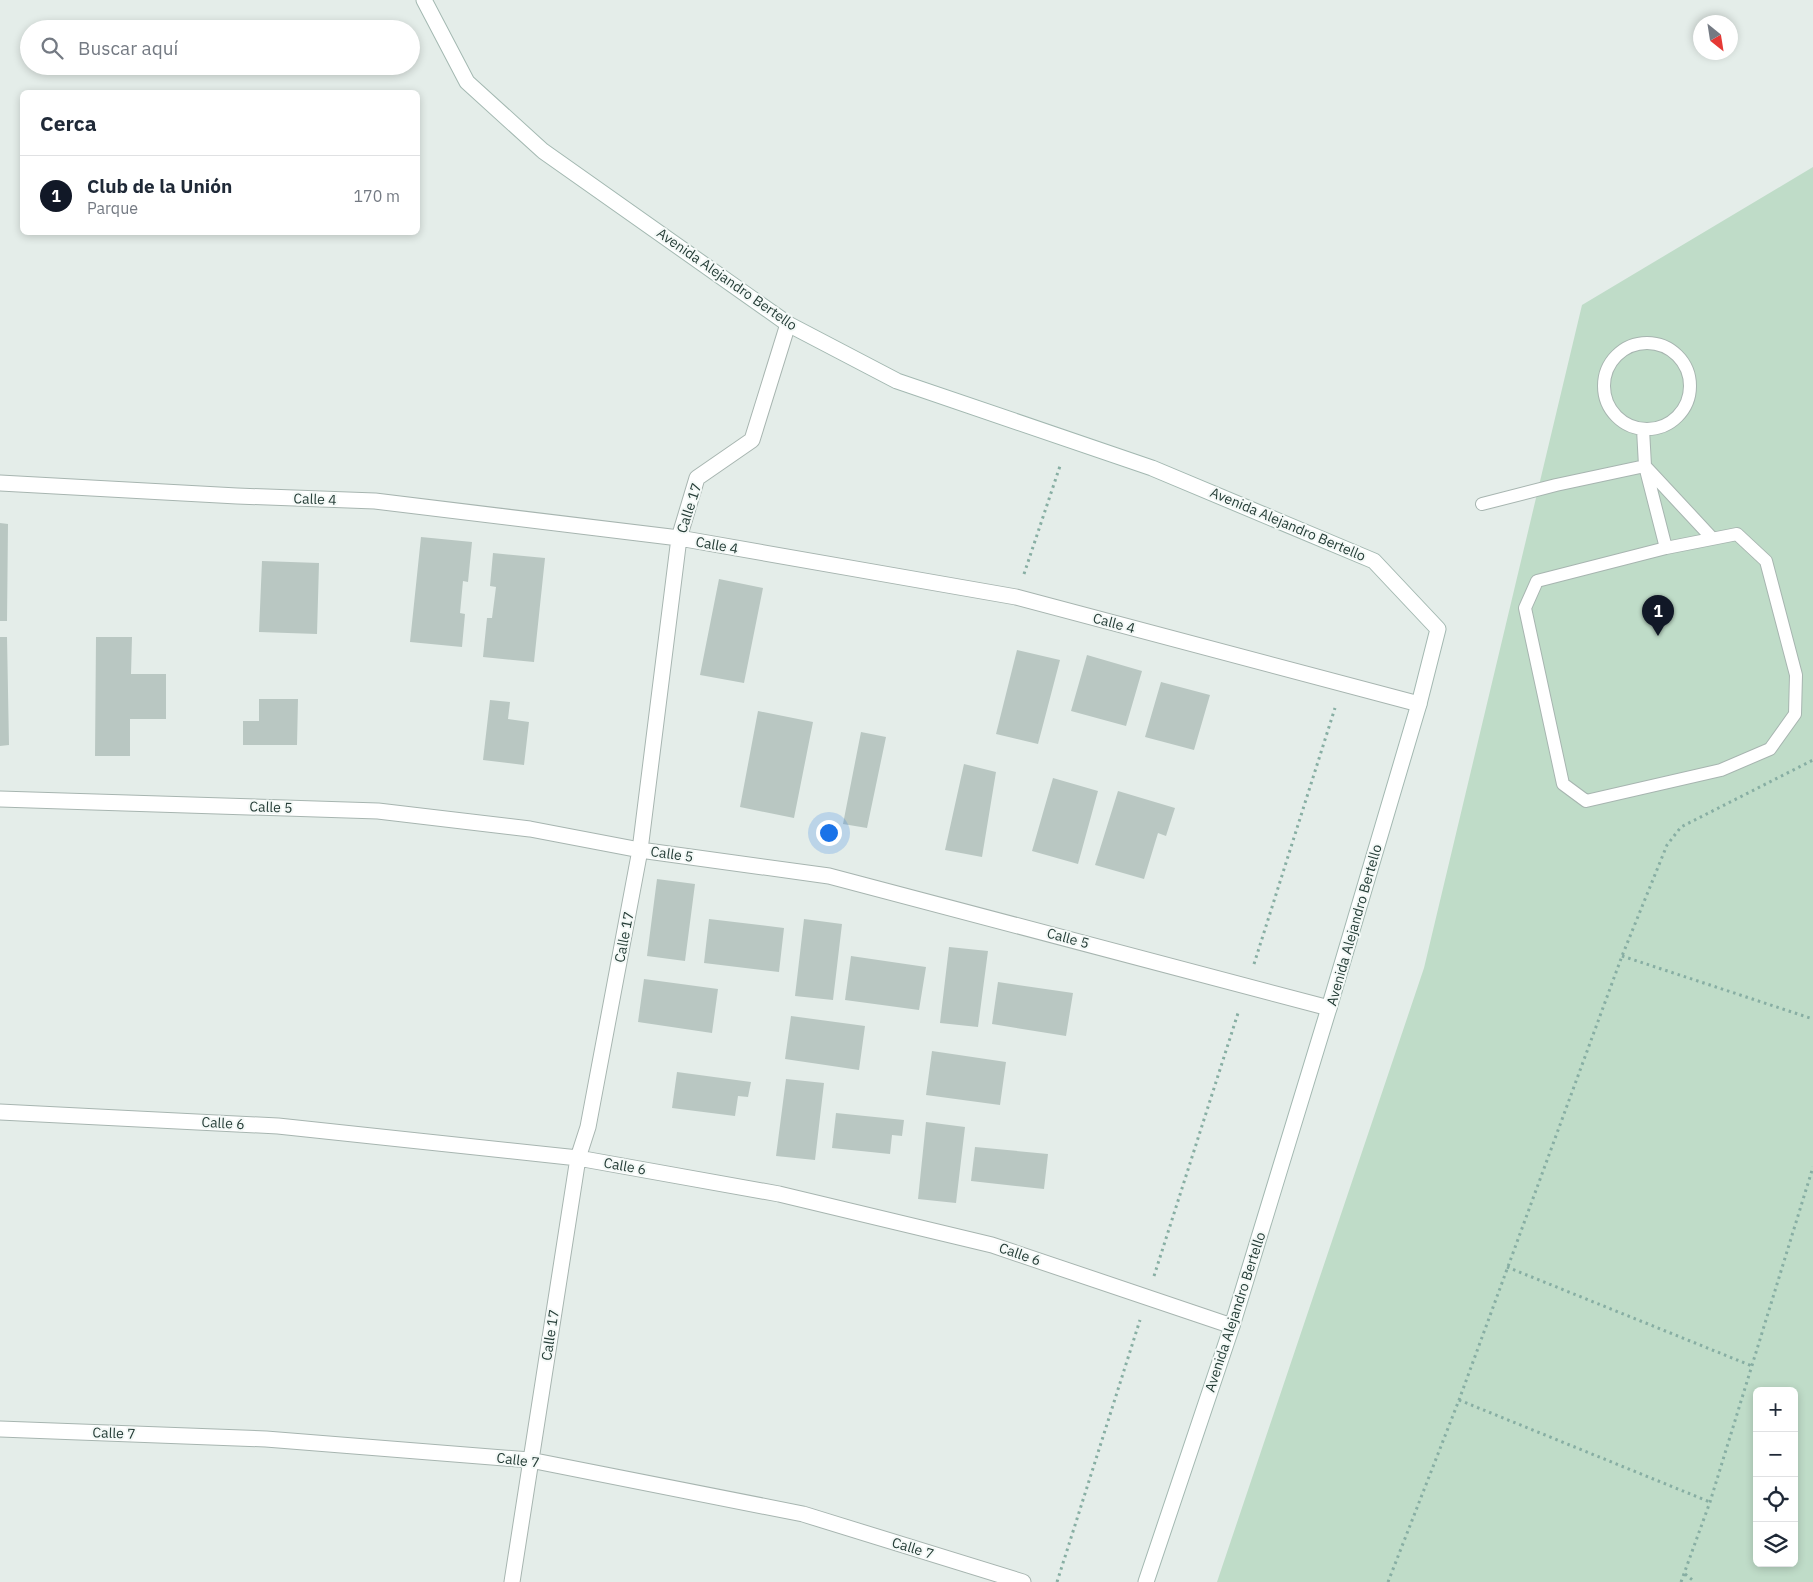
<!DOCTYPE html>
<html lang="es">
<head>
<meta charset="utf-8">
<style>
	body { margin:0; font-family:"IBM Plex Sans",sans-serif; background:#f2f2f3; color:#1f2937 }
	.controls { position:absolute; right:15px; bottom:15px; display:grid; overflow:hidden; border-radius:8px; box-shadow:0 2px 8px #0003 }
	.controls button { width:45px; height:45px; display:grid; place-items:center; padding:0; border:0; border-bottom:1px solid #e0e1e3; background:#fff; color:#1f2937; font:25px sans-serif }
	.compass { position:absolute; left:1693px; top:15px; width:45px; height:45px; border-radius:50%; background:#fff; box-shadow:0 2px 8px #0003; rotate:150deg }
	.you { position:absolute; left:828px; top:832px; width:18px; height:18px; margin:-12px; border:4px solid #fff; border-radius:50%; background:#1a73e8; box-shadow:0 0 0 8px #1a73e833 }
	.badge { display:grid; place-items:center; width:32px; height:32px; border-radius:50%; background:#111827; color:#fff; font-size:16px; font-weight:700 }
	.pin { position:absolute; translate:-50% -41px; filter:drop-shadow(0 1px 2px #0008) }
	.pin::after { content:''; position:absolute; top:26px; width:18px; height:15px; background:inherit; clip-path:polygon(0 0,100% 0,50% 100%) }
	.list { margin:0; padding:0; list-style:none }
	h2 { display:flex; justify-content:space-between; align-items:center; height:65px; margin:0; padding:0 20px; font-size:21px }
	h2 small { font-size:16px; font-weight:400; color:#747a83 }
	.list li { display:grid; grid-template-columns:32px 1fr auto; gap:15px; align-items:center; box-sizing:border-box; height:80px; padding:0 20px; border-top:1px solid #e0e1e3 }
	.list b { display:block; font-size:19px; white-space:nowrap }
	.list p { margin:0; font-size:16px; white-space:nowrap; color:#747a83 }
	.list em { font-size:16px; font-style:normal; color:#747a83 }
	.icon { flex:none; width:28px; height:28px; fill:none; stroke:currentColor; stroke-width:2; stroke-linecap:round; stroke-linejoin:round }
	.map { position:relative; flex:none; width:1813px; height:1582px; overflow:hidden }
	.search { position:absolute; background:#fff; box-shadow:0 2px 8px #0003; left:20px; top:20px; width:400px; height:55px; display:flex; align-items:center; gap:12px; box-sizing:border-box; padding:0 18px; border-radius:28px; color:#747a83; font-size:19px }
	.panel { position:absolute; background:#fff; box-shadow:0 2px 8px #0003; left:20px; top:90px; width:400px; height:145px; border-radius:8px }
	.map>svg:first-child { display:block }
	.green { fill:#bfdcc8; fill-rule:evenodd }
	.building { fill:#b9c7c2 }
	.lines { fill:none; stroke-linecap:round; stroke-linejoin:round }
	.service-casing { stroke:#a7b5b0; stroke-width:14 }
	.pedestrian-casing { stroke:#a7b5b0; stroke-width:17 }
	.secondary-casing { stroke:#a3b8b1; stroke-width:17 }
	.path { stroke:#87aea3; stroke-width:3; stroke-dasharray:2.5 4; stroke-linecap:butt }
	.service { stroke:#fff; stroke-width:12 }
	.pedestrian { stroke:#fff; stroke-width:15 }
	.secondary { stroke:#fff; stroke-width:15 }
	.labels { text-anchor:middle; stroke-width:4; stroke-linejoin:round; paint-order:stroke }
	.street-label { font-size:14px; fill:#253d37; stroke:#f4f9f7 }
</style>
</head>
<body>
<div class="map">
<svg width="1813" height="1582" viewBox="0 0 1813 1582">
	<rect width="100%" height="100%" fill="#e4ede9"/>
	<path class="green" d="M1813 167V1582H1217L1424 968 1582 305ZM1757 1391H1794V1563H1757Z"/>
	<path class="building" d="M0 523 8 524 7 621H0Z
		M421 537 472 542 468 582 463 581 460 613 465 614 462 647 410 642Z
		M493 553 545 558 534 662 483 657 487 618H492L496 587 490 586Z
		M262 561 319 563 317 634 259 632Z
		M719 579 763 588 744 683 700 675Z
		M0 637H7L9 745 0 746Z
		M96 637H132L131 674H166V719H130V756H95Z
		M1017 650 1060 660 1038 744 996 734Z
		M1087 655 1142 671 1126 726 1071 711Z
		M1161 682 1210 695 1194 750 1145 737Z
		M259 699H298L297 745H243V721H259Z
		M490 700 510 702 508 719 529 722 524 765 483 760Z
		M758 711 813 722 794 818 740 807Z
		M861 732 886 737 867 828 843 824Z
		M964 764 996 772 982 857 945 850Z
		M1053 778 1098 791 1078 864 1032 851Z
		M1118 791 1175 808 1166 836 1158 833 1144 879 1095 865Z
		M657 879 695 884 685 961 647 956Z
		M709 919 784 928 779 972 704 963Z
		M804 919 842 924 833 1000 795 996Z
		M949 947 988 951 978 1027 940 1023Z
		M851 956 926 967 919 1010 845 1000Z
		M644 979 718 989 712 1033 638 1022Z
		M998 982 1073 993 1066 1036 992 1024Z
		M791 1016 865 1026 859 1070 785 1059Z
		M932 1051 1006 1062 1000 1105 926 1095Z
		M677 1072 751 1082 748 1097 738 1096 735 1116 672 1108Z
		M786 1079 824 1083 815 1160 776 1156Z
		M836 1113 904 1120 902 1136 892 1135 890 1154 832 1148Z
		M926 1122 965 1127 956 1203 918 1199Z
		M975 1147 1048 1154 1044 1189 971 1181Z"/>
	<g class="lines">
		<g class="service-casing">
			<path id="service" d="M1604 386a43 43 0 1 1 86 0a43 43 0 1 1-86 0Z
				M1643 429 1645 466 1666 548
				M1482 504 1556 485 1645 466 1712 538
				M1737 534 1766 561 1796 675 1795 714 1770 749 1721 770 1586 801 1563 784 1525 608 1537 581 1666 548Z"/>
		</g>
		<g class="pedestrian-casing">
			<path id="pedestrian" d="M0 483 237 496 375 501 679 538 1016 597 1419 704
				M0 799 378 811 530 829 640 850 829 876 1329 1008
				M0 1112 278 1126 578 1158 779 1194 992 1245 1232 1326
				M0 1429 266 1439 530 1460 803 1514 1023 1582
				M512 1582 578 1158 588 1127 640 850 679 538 697 478 752 440 788 324"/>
		</g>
		<g class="secondary-casing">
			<path id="secondary" d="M424 0 467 82 543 151 788 324 897 381 1152 468 1374 561 1438 629 1419 704 1329 1008 1232 1326 1146 1582"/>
		</g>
		<path class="path" d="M1024 574 1061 463
			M1622 956 1813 1019
			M1254 964 1335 708
			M1507 1267 1752 1366
			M1154 1276 1239 1010
			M1459 1400 1710 1502
			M1685 1574 1695 1582
			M1057 1582 1140 1320
			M1388 1582 1459 1400 1622 956 1667 845 1681 827 1813 760
			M1681 1582 1710 1502 1813 1167"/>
		<use href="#service" class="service"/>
		<use href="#pedestrian" class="pedestrian"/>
		<use href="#secondary" class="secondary"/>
	</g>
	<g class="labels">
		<g class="street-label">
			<text transform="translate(727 279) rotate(35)" y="5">Avenida Alejandro Bertello</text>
			<text transform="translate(315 499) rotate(2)" y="5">Calle 4</text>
			<text transform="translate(689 508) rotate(-72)" y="5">Calle 17</text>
			<text transform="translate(1288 524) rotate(23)" y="5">Avenida Alejandro Bertello</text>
			<text transform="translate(717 545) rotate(10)" y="5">Calle 4</text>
			<text transform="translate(1114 623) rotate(15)" y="5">Calle 4</text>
			<text transform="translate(271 807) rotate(2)" y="5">Calle 5</text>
			<text transform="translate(672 854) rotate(8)" y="5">Calle 5</text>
			<text transform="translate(1354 925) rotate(-74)" y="5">Avenida Alejandro Bertello</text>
			<text transform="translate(624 937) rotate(-79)" y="5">Calle 17</text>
			<text transform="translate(1068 938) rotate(15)" y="5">Calle 5</text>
			<text transform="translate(223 1123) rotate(3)" y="5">Calle 6</text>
			<text transform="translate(625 1166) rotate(10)" y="5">Calle 6</text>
			<text transform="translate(1020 1254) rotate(19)" y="5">Calle 6</text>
			<text transform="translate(1235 1312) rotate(-72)" y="5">Avenida Alejandro Bertello</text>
			<text transform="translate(550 1335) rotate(-81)" y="5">Calle 17</text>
			<text transform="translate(114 1433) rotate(2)" y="5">Calle 7</text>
			<text transform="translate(518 1460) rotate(7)" y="5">Calle 7</text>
			<text transform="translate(913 1548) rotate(17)" y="5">Calle 7</text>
		</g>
	</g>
</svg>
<div class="controls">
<button>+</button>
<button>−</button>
<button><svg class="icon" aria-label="locate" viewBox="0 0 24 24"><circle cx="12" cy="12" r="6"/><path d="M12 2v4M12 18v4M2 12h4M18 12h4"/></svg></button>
<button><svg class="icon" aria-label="layers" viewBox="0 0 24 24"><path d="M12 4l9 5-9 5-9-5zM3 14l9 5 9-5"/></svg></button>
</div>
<svg class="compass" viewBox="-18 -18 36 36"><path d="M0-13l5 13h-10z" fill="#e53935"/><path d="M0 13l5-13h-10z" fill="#747a83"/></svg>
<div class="you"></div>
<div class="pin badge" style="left:1658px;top:636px">1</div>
<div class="search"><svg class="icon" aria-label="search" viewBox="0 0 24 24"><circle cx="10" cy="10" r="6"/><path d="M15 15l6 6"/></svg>Buscar aquí</div>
<section class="panel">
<h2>Cerca<small></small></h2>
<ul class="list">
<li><span class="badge">1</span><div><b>Club de la Unión</b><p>Parque</p></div><em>170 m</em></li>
</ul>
</section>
</div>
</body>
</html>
